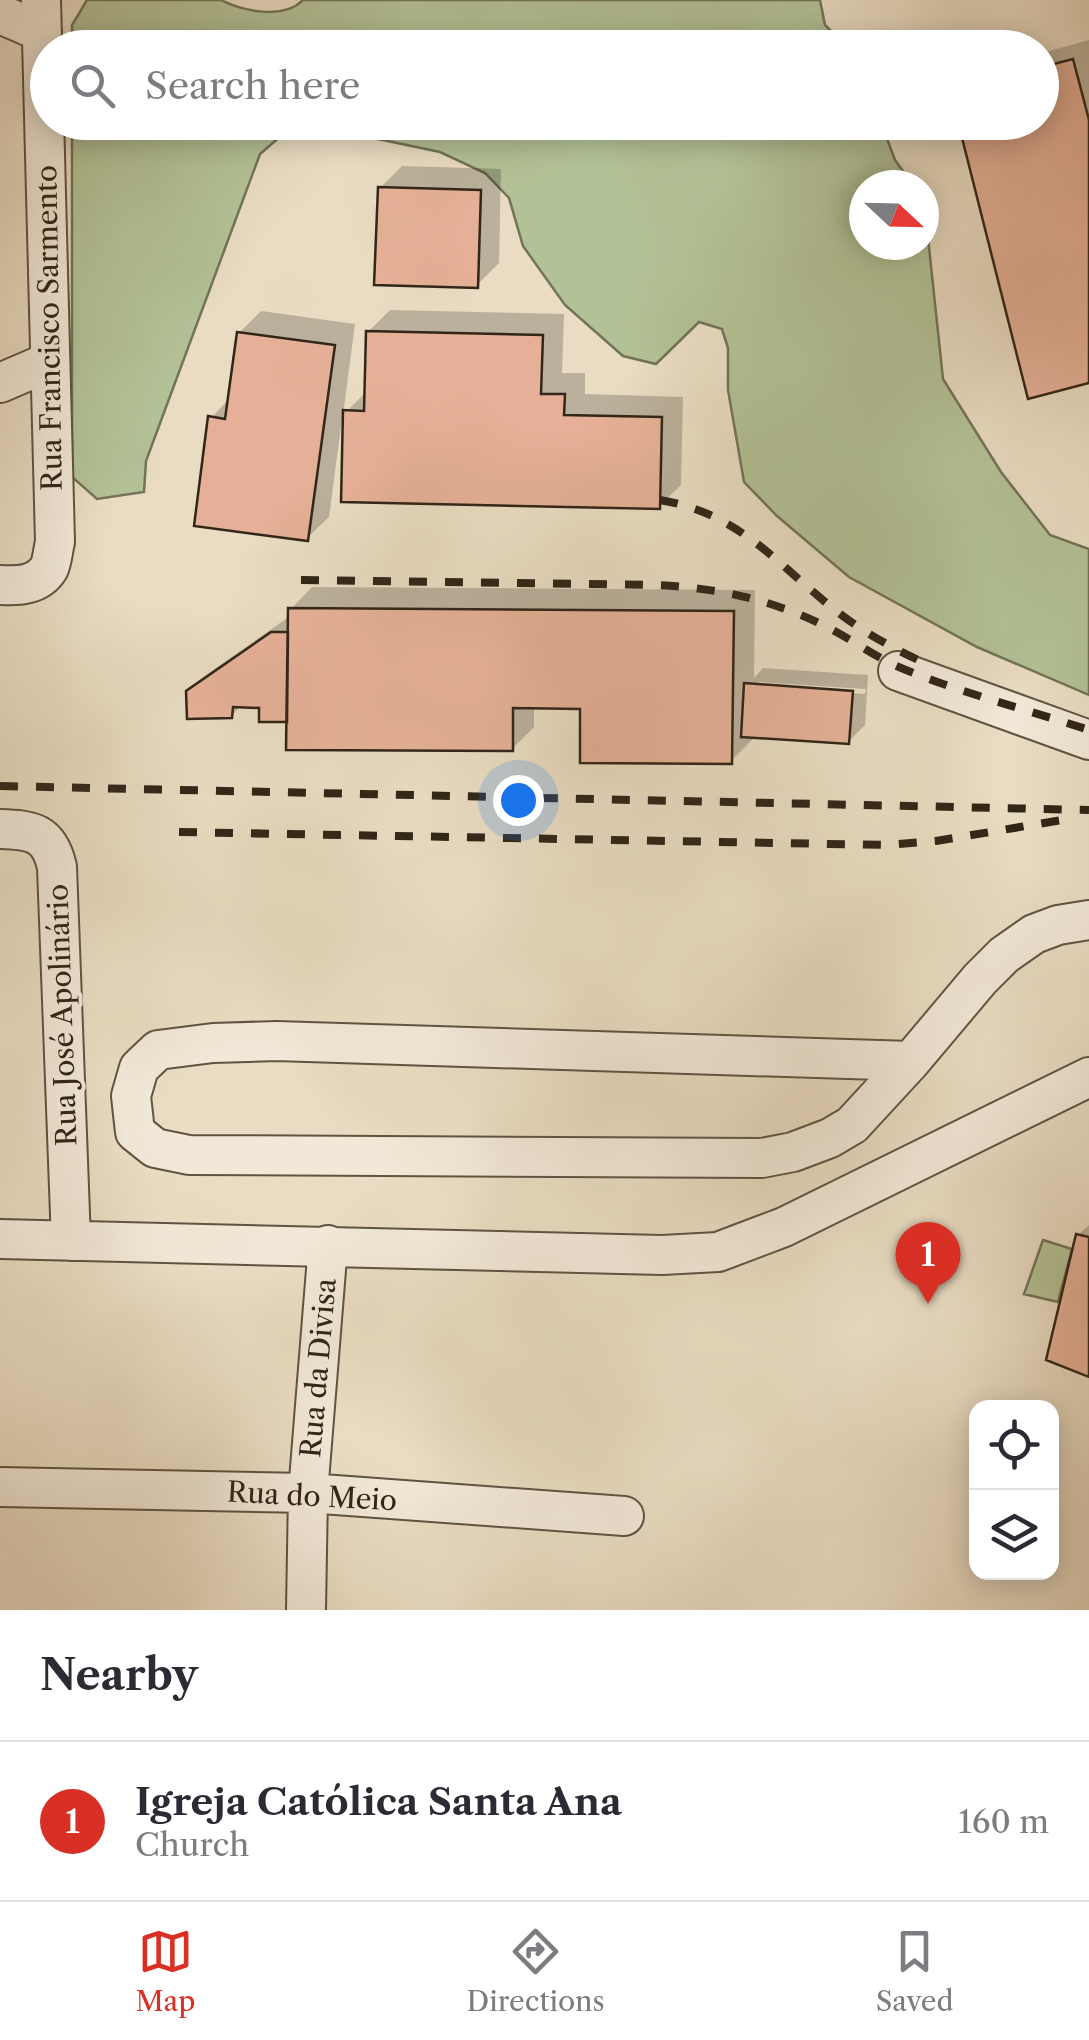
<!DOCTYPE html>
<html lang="en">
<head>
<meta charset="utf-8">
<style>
	body { margin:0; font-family:"Libre Caslon Text",serif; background:#f7f7f7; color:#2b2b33 }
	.controls { position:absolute; right:30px; bottom:30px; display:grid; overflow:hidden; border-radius:20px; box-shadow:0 5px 25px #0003 }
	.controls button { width:90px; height:90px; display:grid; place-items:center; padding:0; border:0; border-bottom:2px solid #e1e1e2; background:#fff; color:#2b2b33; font:50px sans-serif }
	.compass { position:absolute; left:849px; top:170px; width:90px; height:90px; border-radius:50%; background:#fff; box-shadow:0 5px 25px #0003; rotate:112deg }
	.you { position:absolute; left:518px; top:800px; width:35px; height:35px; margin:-25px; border:8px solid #fff; border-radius:50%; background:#1a73e8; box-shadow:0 0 0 15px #1a73e833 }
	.badge { display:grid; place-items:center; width:65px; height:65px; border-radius:50%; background:#d93025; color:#fff; font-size:32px; font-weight:700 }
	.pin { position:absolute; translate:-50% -82px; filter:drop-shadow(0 2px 5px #0008) }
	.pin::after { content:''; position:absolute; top:52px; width:35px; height:30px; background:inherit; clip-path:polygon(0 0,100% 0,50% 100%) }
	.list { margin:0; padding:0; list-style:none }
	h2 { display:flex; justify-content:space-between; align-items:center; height:130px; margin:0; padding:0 40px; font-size:42px }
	h2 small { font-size:32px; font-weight:400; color:#7c7c81 }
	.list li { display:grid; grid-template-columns:65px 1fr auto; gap:30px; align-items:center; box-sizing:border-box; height:160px; padding:0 40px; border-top:2px solid #e1e1e2 }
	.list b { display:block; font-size:38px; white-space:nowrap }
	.list p { margin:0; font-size:32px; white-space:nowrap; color:#7c7c81 }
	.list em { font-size:32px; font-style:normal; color:#7c7c81 }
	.icon { flex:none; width:55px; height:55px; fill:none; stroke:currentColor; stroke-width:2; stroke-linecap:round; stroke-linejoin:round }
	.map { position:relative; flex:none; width:1089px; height:1610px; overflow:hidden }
	.search { position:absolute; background:#fff; box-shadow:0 5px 25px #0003; left:30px; right:30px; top:30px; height:110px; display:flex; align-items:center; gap:25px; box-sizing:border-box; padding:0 35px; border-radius:55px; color:#7c7c81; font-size:38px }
	.sheet { height:290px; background:#fff }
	nav { display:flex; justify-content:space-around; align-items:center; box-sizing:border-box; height:140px; border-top:2px solid #e1e1e2; background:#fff; font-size:28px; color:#7c7c81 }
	nav a { display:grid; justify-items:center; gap:5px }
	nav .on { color:#d93025 }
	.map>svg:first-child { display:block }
	.green { fill:#b3c196; stroke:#727457; stroke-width:2.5 }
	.shadow { fill:#0003; fill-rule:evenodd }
	.building { fill:#e5b097; stroke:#312618; stroke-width:2.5 }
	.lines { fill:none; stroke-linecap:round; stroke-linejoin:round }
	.minor-casing { stroke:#5f5442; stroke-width:42 }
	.minor { stroke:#f1e8d7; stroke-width:38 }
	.rail { stroke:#312618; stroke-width:8; stroke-dasharray:18 18; stroke-linecap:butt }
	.labels { text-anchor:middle; stroke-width:8; stroke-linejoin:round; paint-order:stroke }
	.street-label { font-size:28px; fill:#312618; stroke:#f1e8d7 }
</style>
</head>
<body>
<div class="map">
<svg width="1089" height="1610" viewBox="0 0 1089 1610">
	<rect width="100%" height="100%" fill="#e9dcc2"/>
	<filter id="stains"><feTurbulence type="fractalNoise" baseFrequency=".002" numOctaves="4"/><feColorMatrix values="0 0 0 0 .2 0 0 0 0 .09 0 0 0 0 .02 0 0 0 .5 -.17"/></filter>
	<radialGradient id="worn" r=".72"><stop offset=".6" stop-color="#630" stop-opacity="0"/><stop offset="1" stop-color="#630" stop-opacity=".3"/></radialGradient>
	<path class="green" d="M87 0H221C242 11 284 20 303 0H820L825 25 847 47H72V25Z
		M72 123H881L895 160 913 185H864V245H924V200L943 379 1001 472 1050 535 1089 549V695L977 647 849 577 777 516 744 482 728 390V348L722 329 699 322 656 364 623 356 565 305 523 246 509 198 485 173 440 152 354 134 316 129 282 135 260 154 146 461 144 492 97 499 72 477Z
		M1043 1240 1072 1249 1058 1302 1024 1294Z"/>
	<path class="shadow" d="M1089 40V380L1042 122V53Z
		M402 166 501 169 499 263 477 285 380 188Z
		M390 310 564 314 562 373H585V394L683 397 681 485 659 506 342 419 329 517 307 538 211 418 230 398 239 333 261 311 355 324 343 415 367 391 368 332Z
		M312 587 755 590 754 678 763 668 868 675 865 725 848 742 753 735V739L731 761 583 706H534V727L512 749 289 719 262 705H242L231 716 189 692 206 675 290 616 291 609ZM759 682 866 689 865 694 759 687Z
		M1089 1225V1374L1078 1235Z"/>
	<path class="building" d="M1073 59 1089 120V383L1028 399 958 122H1042V67Z
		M378 187 481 190 478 288 374 285Z
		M366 331 543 335 541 394H565L564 415 662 417 660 509 341 502 343 410 364 411Z
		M237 332 335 345 308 541 194 526 208 416 225 419Z
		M288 608 734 611 732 764 580 763V709L513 708V751L286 750Z
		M271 632H288L287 722H259V708L233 707 232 718 187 719 186 691Z
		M744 683 853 691 849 744 741 737Z
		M1076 1234 1089 1237V1377L1046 1360Z"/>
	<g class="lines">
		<g class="minor-casing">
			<path id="minor" d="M0 14 42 32
				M0 383 49 362
				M0 585C17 586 38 586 49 568 52 562 53 550 55 542L41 0
				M898 671 1089 740
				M0 829C32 830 49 832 57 867L71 1241
				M911 1061 276 1041 213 1043 158 1050 139 1068 131 1096 135 1132 155 1148 189 1155 762 1158 793 1152 830 1138 852 1125 911 1061 980 979 1004 955 1034 934 1058 925 1089 920
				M0 1239 662 1255 718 1252 784 1227 1089 1077
				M0 1487 308 1493 624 1516
				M306 1610 308 1493 328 1245"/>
		</g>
		<use href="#minor" class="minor"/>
		<path class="rail" d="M660 500C739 513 776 563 835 610 864 633 896 650 929 665
			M301 580 653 585C713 587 771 599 825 626 852 639 877 659 906 670 965 694 1028 710 1089 730
			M0 786 1089 810
			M179 832 888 845 936 841 1062 820"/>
	</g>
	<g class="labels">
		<g class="street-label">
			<text transform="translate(49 328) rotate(-91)" y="10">Rua Francisco Sarmento</text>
			<text transform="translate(62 1015) rotate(-92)" y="10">Rua José Apolinário</text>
			<text transform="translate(318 1368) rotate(-85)" y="10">Rua da Divisa</text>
			<text transform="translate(312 1496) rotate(3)" y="10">Rua do Meio</text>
		</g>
	</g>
	<rect width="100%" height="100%" filter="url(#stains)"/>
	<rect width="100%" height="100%" fill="url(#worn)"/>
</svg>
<div class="controls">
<button><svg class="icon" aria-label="locate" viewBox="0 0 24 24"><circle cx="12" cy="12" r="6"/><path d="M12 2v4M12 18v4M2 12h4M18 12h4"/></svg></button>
<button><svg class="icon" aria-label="layers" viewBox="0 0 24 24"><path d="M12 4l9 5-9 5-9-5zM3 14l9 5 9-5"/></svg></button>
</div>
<svg class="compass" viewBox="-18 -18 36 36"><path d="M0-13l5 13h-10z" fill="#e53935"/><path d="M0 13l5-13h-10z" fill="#7c7c81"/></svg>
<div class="you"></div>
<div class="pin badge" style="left:928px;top:1304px">1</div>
<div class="search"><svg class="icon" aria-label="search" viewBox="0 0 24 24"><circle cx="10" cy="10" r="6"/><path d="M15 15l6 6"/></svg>Search here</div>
</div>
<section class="sheet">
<h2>Nearby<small></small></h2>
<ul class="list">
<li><span class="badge">1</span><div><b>Igreja Católica Santa Ana</b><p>Church</p></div><em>160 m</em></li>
</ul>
</section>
<nav>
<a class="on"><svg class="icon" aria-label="map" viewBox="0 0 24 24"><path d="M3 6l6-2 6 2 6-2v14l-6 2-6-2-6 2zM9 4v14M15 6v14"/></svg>Map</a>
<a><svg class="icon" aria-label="directions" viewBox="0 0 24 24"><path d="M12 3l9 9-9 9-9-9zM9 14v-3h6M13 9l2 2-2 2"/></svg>Directions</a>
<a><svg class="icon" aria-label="saved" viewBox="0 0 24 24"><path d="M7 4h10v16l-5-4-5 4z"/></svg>Saved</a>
</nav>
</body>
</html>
